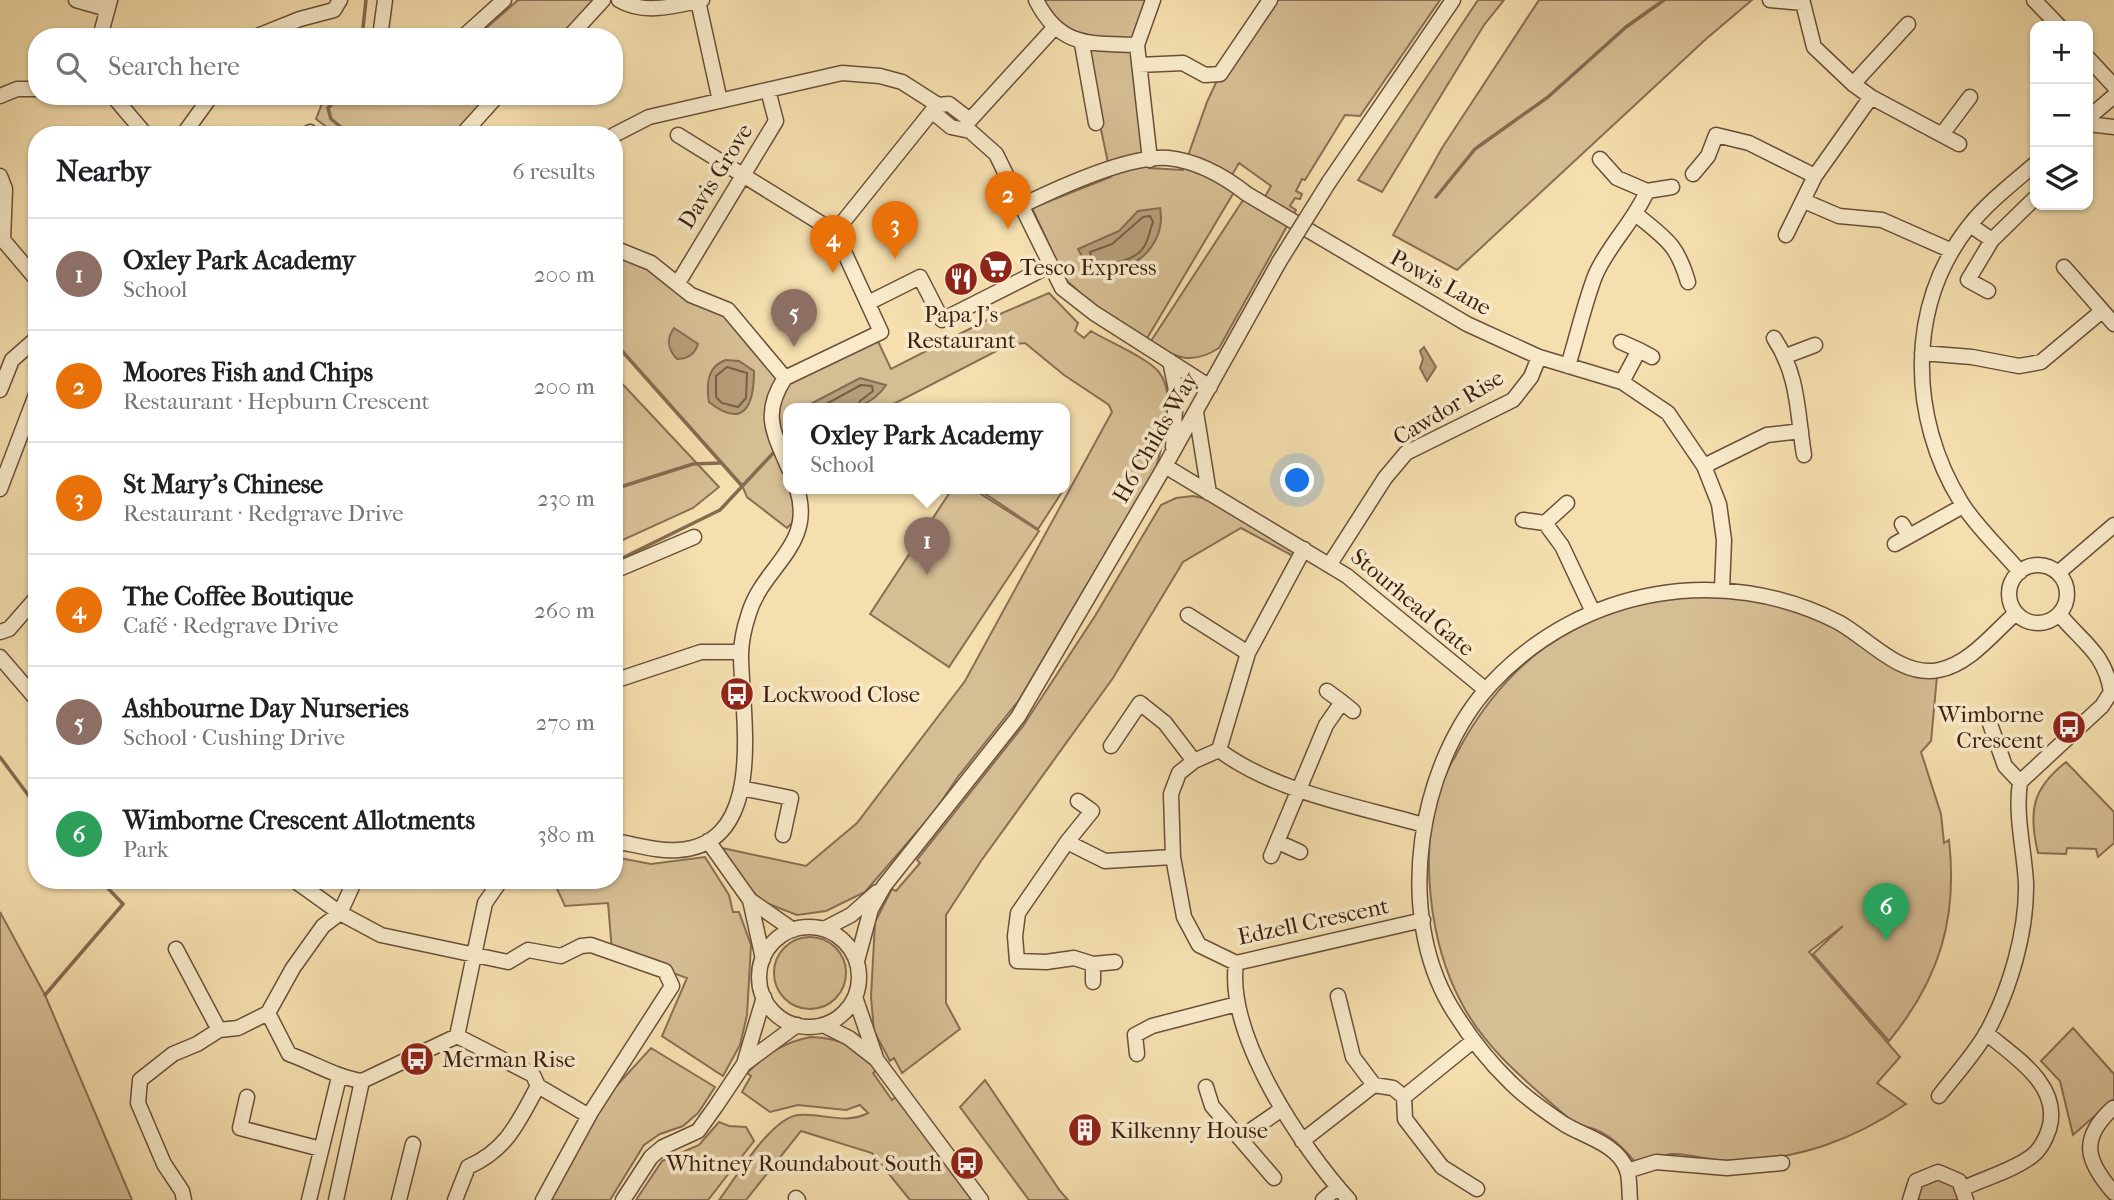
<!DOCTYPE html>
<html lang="en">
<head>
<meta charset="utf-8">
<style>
	body { margin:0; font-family:"IM FELL French Canon",serif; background:#f2f2f2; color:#202124 }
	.controls { position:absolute; right:21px; top:21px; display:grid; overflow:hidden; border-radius:14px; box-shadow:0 2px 5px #0004 }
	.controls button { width:63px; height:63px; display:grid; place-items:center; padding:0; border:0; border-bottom:2px solid #e0e0e0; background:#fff; color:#202124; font:35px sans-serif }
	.you { position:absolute; left:1298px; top:481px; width:24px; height:24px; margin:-18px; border:5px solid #fff; border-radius:50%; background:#1a73e8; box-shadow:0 0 0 10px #1a73e833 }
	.badge { display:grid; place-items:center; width:46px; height:46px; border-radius:50%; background:#db2777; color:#fff; font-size:23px; font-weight:700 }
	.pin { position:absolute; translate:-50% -58px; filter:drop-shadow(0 2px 4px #0008) }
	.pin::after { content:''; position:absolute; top:37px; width:24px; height:21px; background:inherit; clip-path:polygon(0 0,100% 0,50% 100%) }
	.popup { position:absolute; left:783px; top:403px; width:287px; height:91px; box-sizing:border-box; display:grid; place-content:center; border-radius:14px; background:#fff; filter:drop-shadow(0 2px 5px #0005); font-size:23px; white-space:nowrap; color:#757577 }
	.popup b { font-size:26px; color:#202124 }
	.popup::after { content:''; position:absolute; left:50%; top:100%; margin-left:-14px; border:14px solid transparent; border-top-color:#fff }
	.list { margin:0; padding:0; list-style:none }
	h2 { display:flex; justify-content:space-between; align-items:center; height:91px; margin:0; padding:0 28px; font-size:30px }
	h2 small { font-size:23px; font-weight:400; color:#757577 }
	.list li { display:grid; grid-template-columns:46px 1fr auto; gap:21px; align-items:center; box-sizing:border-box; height:112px; padding:0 28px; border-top:2px solid #e0e0e0 }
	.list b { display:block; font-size:26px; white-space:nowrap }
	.list p { margin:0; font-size:23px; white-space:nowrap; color:#757577 }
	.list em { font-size:23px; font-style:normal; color:#757577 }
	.icon { flex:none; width:38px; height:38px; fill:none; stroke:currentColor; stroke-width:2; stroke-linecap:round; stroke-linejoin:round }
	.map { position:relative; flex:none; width:2114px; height:1200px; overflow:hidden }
	.search { position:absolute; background:#fff; box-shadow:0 2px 5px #0004; left:28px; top:28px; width:595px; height:77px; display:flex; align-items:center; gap:18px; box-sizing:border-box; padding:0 24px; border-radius:28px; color:#757577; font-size:26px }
	.panel { position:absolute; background:#fff; box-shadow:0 2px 5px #0004; left:28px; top:126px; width:595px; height:763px; border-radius:28px }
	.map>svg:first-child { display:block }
	.green { fill:#d6be94; stroke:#896e54; stroke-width:2 }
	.water { fill:#b69e79; stroke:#856b50; stroke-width:2 }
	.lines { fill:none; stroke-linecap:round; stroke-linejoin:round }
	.shore { stroke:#795e46; stroke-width:2 }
	.stream { stroke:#856b50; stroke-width:3.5 }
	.minor-casing { stroke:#6a4f3a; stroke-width:17 }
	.minor { stroke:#f8eaca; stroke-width:14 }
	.minor-bridge-casing { stroke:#6a4f3a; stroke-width:17; stroke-linecap:butt }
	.minor-bridge { stroke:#f8eaca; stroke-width:14 }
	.labels { text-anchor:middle; stroke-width:7; stroke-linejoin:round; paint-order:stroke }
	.street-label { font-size:23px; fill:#3c1f13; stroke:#f8eaca }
	.poi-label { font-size:23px; fill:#3c1f13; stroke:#f8eaca; text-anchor:start }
</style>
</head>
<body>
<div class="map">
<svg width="2114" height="1200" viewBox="0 0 2114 1200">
	<rect width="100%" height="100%" fill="#f5dfae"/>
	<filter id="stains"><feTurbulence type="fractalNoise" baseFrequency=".00286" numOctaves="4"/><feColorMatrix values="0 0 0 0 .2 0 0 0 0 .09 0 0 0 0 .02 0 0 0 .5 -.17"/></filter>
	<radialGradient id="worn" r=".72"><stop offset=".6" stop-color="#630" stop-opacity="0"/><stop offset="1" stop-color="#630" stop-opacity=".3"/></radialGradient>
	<path class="green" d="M518 0H593L569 37H476Z
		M1036 0H1153L1137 45 1149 168 1183 170 1207 102 1220 74 1270 0H1440L1360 116 1345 115 1305 180 1302 179 1296 191 1302 194 1300 199 1295 198 1290 206 1296 210 1219 348C1191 366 1177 357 1149 344L1247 194 1262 202 1271 186 1239 163 1225 187 1234 192 1146 340 1092 304 1065 279 1032 208 1111 177 1083 44Z
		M1478 0H1504L1484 25 1382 192 1358 180Z
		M1539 0H1752L1706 39 1457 270 1393 235 1442 148Z
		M325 96H497L462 135H337L316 119Z
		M614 248 728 310 785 378 875 335 891 369 993 317 1049 293 1078 323 1075 331 1084 338 1091 331C1109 342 1144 356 1158 371 1178 394 1163 442 1156 468L1019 700 957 778 935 811 865 892 826 911 797 915 761 901 744 882 722 848 806 866 857 823 965 681 1112 412 1109 405 1064 375 1025 343 1008 345 884 409H789V489H797L802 513 787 528 747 497 742 485 614 342Z
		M614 375 719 487 693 508 614 544Z
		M952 489H973L1039 531 949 667 870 614Z
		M978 489H1064L1038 529Z
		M1193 496 1206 499 1292 545 1295 557 1241 528 1183 562 1113 678 981 861 946 915V1003L960 1029 902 1073 894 1058 890 1061 874 1031 871 997 875 922 892 889 896 891 920 863 917 860 1023 726 1095 616 1161 505 1176 498Z
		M1717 595C1764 602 1815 612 1857 636 1888 654 1897 677 1937 676L1931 741 1921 752 1941 814 1944 843 1949 840C1958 919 1939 980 1889 1041L1813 954 1843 926 1809 952 1900 1057 1877 1083 1906 1104C1852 1141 1797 1160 1731 1161 1711 1162 1691 1153 1672 1154 1660 1155 1647 1160 1635 1162 1619 1143 1602 1127 1576 1125 1535 1088 1487 1053 1461 1002 1429 942 1419 851 1440 786 1444 774 1452 763 1457 753 1490 690 1537 642 1603 613 1638 598 1679 596 1717 595Z
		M2066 762 2114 812V843L2098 857 2096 849 2067 848 2066 854 2038 853C2028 811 2032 789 2066 762Z
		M614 857 651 864 705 857 729 895 733 912H739L751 945 747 1015 740 1045 723 1076 662 1036 687 978 612 951 608 903 565 906 553 880H614Z
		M0 912 45 995 132 1200H0Z
		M774 973a36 36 0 1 1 72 0a36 36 0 1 1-72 0Z
		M2073 1028 2114 1074V1099L2073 1135 2060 1081 2041 1061Z
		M811 1037C843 1038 855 1047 877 1070L873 1073 892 1100 897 1096 974 1200H910L872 1153 801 1131 746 1200H719C736 1178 771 1117 799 1115 823 1113 845 1125 868 1113L860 1105 846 1110 798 1105 770 1112 742 1092 751 1076 747 1073C766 1054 784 1042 811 1037Z
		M651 1048 715 1087 698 1113 683 1126 660 1134 644 1145 610 1200H543L589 1116Z
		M985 1080 1060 1191 1068 1200H1029L960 1107Z
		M719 1122 729 1126 746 1127 754 1141 708 1200H636L662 1161 699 1145Z
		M1930 1178 1951 1180 1960 1200H1917L1919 1188Z"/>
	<path class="water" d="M1160 208C1168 248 1124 283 1087 266L1078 249 1119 231 1138 211Z
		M674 328 698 344C695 354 688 359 677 359 668 350 666 339 674 328Z
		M1424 347 1436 367 1427 381 1420 368 1423 359 1420 351Z
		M726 360 739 361 754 371C754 405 744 430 709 402 706 384 707 366 726 360Z
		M860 378 886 385C866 415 835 409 801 409Z"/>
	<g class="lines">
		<path class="shore" d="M1150 216 1153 222C1150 229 1149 238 1145 245 1137 261 1107 267 1092 261L1090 252 1112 244 1143 217Z
			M727 367 747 373 746 398 738 407 722 403 716 397V376Z
			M817 409 861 385 872 386 873 391 860 401 857 409"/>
		<path class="stream" d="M362 37 366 0
			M340 96 328 108 331 119 351 135
			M1436 197 1475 149 1548 97 1626 27 1664 0
			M614 342 742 486
			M782 444 789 437
			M614 489 693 464 720 463
			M614 562 720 510 777 449
			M0 757 37 807
			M45 995 123 904 100 880"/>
		<g class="minor-casing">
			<path id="minor" d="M76 0 107 9
				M619 0C644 15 675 6 702 0
				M1036 0C1060 48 1090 43 1137 45
				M1770 0 1803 3 1814 47 1853 84 1871 97 1959 144
				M2034 0 2059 26
				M698 1 720 101
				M100 37 110 0
				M255 37 300 19 334 10 340 0
				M380 37 385 0
				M463 37 504 0
				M569 37 603 0
				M1082 44 1096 123
				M2088 58 2114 86
				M1139 65 1183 63 1205 75 1220 74 1270 0
				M1853 84 1908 24
				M0 96 17 89H37
				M113 96 146 135
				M934 113 951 127 970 131 996 154 1062 288 1094 313 1210 387
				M2088 118 2114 96
				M970 120 1054 28
				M2088 124 2114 127
				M1943 133 1970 97
				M183 135 211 96
				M308 135 310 132
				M462 135 497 96
				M614 135 649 117 842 73 880 76 902 82 938 105 949 104 970 120
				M678 135 835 232
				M1600 159 1617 178 1647 191
				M1150 160 1137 45 1153 0
				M1693 174 1708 156 1716 135 1749 143 1815 176
				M0 176 5 189 3 240 37 280
				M1329 182 1453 0
				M1804 201 1839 216 1882 220 1952 251
				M1023 205C1058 188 1129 155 1168 158 1197 161 1224 176 1247 194L1467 324 1539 357 1622 382 1668 413 1704 466 1719 504 1724 540 1722 589
				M1637 215C1666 239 1677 244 1688 282
				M1970 225 1992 240 2035 198
				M835 232 937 105
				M1786 235 1815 176 1871 97
				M614 248 651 263 691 295 728 310 785 378
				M2064 267 2114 324
				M678 283 776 121 768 90
				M1988 291 1968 280 1992 240
				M870 302 920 277 942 320 1051 265
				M1774 338C1799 376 1797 412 1804 455
				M1621 342 1639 350 1622 382
				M1639 350 1652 357
				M1922 353 1972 357 2019 366 2041 362 2102 311
				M1786 356 1815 345
				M1170 361 1176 390 1173 447
				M1568 366C1577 337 1584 305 1595 276 1608 245 1634 222 1647 191L1672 187
				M0 390 12 360 37 338
				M1196 412 1209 493
				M1165 466 1347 576 1486 690
				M1704 466 1767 435 1801 431
				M789 469C774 433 761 414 785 378L881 332 835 232
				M0 489 37 392
				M1523 520 1545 523 1567 503
				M1545 523 1562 546 1593 612
				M1902 524 1909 536
				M1895 544 1963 506
				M1304 549 1248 653 1219 750 1194 761 1179 773 1171 794 1173 857 1184 917 1199 945 1236 963 1423 920
				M1330 564 1385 478 1406 453 1513 400 1531 377 1539 357
				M2009 594a29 29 0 1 1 58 0a29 29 0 1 1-58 0Z
				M614 571 694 537
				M2020 572C2001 549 1976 527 1961 502 1909 418 1906 306 1969 226 1987 203 2013 183 2035 164
				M2058 573 2114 525
				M1188 615 1248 653
				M0 632 9 629 37 597
				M0 657 37 700
				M614 681 701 652H741
				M1342 702 1353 711
				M1111 746 1140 703 1165 723 1194 761
				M1219 750C1275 792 1357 806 1424 825
				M2020 782 2102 706 2111 692C2105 653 2082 642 2059 614
				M741 788 791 798 783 835
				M614 841C634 844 658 852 678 850 769 844 741 712 741 655 741 642 745 625 749 613 764 565 815 546 797 489
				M708 841 750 900 793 930
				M1067 842 1092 811 1078 801
				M1278 842 1300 852
				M1271 856 1326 725 1342 702 1327 691
				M294 880 340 913 381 935 508 962 528 950 561 956 581 946 591 945 665 971 672 986 591 1112 543 1200
				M750 900 763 959
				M759 977a50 50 0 1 1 100 0a50 50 0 1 1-100 0Z
				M824 929 851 915 877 892
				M176 949 219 1030
				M857 961 871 909 884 886 1018 717 1165 466 1279 262
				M1115 962 1093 964 1074 958 1046 962 1017 961 1015 936 1018 913 1067 842 1105 861 1173 857
				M1236 963C1226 1036 1302 1148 1349 1200
				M1093 964V982
				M1338 996 1353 1057 1374 1085
				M855 997 876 1058
				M268 1013 293 968 323 926 340 913 355 880
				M268 1013 289 1054C314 1063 336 1077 362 1081
				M823 1025 849 1038 876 1059 981 1200
				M1137 1054 1135 1035 1152 1026 1237 1004
				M744 1064 797 1025
				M538 1086 589 1116
				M1206 1087 1212 1106 1274 1178
				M1939 1096C1954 1076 1974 1055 1987 1032 2010 989 2027 932 2026 883 2024 848 2015 816 2020 782L2005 766 1989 721
				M247 1097 240 1128 321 1149
				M1404 1097 1405 1119 1442 1167 1477 1189
				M2113 1108C2079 1139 2086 1161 2114 1193
				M1240 1138 1282 1109
				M1302 1141 1374 1085 1393 1088 1404 1097 1473 1041
				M1627 1171 1656 1162 1727 1168 1782 1163
				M1964 1188C1985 1178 2014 1170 2032 1156 2040 1150 2046 1138 2049 1129 2062 1086 2015 1057 1986 1033
				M796 1198 798 1200
				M184 1200 182 1191 164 1164 138 1103 140 1080 173 1054 197 1044 219 1030 238 1028 268 1013
				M309 1200 339 1077
				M336 1200 362 1081 457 1036 485 903 501 880
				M399 1200 413 1144
				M455 1200 468 1167C508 1149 518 1122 538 1086L533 1075 457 1036
				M623 1200 651 1157 663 1147 698 1131 716 1106 744 1064 764 997
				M1323 1200 1338 1187
				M1630 1200C1629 1191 1630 1179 1627 1170 1618 1144 1585 1137 1564 1124 1546 1112 1527 1099 1511 1083 1488 1061 1468 1035 1451 1007 1394 912 1418 762 1492 683 1582 587 1722 563 1838 622 1869 639 1901 678 1939 670 1970 664 1994 632 2016 613
				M1910 1200 1916 1181 1938 1172 1959 1181 1966 1200"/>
		</g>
		<use href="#minor" class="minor"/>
		<g class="minor-bridge-casing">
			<path id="minor-bridge" d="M1279 262 1329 182"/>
		</g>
		<use href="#minor-bridge" class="minor-bridge"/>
	</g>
	<defs>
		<g id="supermarket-disc" transform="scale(1.75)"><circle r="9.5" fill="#8f2418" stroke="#f8eaca"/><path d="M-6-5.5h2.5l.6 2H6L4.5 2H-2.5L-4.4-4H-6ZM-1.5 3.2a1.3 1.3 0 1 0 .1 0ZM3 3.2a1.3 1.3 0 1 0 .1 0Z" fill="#fff"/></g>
		<g id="restaurant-disc" transform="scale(1.75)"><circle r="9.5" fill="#8f2418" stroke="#f8eaca"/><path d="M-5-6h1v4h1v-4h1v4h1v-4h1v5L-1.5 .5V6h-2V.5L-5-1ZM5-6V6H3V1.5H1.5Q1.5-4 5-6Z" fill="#fff"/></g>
		<g id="bus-disc" transform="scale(1.75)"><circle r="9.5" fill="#8f2418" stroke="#f8eaca"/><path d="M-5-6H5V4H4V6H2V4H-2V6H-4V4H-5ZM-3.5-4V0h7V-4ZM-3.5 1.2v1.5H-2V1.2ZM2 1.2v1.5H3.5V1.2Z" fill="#fff"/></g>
		<g id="building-disc" transform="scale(1.75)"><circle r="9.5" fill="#8f2418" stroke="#f8eaca"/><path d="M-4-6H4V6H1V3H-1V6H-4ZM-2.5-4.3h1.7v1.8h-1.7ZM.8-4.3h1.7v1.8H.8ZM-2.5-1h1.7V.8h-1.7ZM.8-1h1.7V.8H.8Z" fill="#fff"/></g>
	</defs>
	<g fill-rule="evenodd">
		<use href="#supermarket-disc" x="996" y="267"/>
		<use href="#restaurant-disc" x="961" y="279"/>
		<use href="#bus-disc" x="737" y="694"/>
		<use href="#bus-disc" x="2069" y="727"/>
		<use href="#bus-disc" x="417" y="1059"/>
		<use href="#building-disc" x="1085" y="1130"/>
		<use href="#bus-disc" x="967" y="1163"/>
	</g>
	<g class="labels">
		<g class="street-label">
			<text transform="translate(715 176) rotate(-58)" y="8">Davis Grove</text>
			<text transform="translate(1441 282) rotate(29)" y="8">Powis Lane</text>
			<text transform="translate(1448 407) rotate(-31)" y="8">Cawdor Rise</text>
			<text transform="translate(1155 437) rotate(-60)" y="8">H6 Childs Way</text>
			<text transform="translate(1413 602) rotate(40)" y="8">Stourhead Gate</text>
			<text transform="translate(1313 921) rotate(-12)" y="8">Edzell Crescent</text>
		</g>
		<g class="poi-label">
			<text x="1020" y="275">Tesco Express</text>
			<text x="961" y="322" text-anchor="middle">Papa J's<tspan x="961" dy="26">Restaurant</tspan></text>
			<text x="762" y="702">Lockwood Close</text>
			<text x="2044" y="722" text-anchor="end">Wimborne<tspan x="2044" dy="26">Crescent</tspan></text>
			<text x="442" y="1067">Merman Rise</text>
			<text x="1110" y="1138">Kilkenny House</text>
			<text x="942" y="1171" text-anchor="end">Whitney Roundabout South</text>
		</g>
	</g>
	<rect width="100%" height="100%" filter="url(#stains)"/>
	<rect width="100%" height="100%" fill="url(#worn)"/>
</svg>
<div class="controls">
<button>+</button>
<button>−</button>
<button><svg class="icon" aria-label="layers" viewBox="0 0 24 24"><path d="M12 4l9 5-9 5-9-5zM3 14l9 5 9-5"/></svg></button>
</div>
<div class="you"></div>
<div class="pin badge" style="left:927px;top:575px;background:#8d6e63">1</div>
<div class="popup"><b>Oxley Park Academy</b>School</div>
<div class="pin badge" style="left:1008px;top:229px;background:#e8710a">2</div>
<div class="pin badge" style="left:895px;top:259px;background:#e8710a">3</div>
<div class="pin badge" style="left:833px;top:273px;background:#e8710a">4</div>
<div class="pin badge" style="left:794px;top:347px;background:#8d6e63">5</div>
<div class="pin badge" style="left:1886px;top:941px;background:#2e9e5b">6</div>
<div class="search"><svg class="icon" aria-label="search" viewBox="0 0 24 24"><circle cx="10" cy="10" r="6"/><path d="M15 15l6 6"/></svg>Search here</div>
<section class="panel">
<h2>Nearby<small>6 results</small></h2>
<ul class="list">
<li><span class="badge" style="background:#8d6e63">1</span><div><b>Oxley Park Academy</b><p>School</p></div><em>200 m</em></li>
<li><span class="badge" style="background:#e8710a">2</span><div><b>Moores Fish and Chips</b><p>Restaurant · Hepburn Crescent</p></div><em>200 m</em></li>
<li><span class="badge" style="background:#e8710a">3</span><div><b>St Mary's Chinese</b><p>Restaurant · Redgrave Drive</p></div><em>230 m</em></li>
<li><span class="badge" style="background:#e8710a">4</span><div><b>The Coffee Boutique</b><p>Café · Redgrave Drive</p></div><em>260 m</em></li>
<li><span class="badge" style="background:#8d6e63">5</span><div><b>Ashbourne Day Nurseries</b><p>School · Cushing Drive</p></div><em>270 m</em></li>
<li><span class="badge" style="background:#2e9e5b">6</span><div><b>Wimborne Crescent Allotments</b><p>Park</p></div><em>380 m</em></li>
</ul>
</section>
</div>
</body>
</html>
